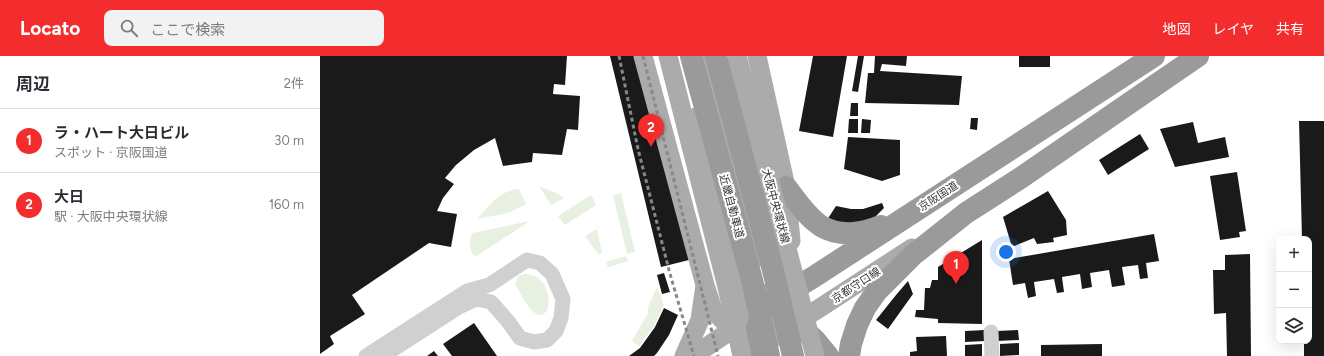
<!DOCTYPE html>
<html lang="ja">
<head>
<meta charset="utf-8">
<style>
	body { margin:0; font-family:Figtree,"Noto Sans JP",sans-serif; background:#f2f2f3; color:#2b2b33 }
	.controls { position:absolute; right:12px; bottom:12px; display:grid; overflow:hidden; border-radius:8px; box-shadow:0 4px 16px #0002 }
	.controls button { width:36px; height:36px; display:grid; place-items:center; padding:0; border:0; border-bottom:1px solid #e1e1e2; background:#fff; color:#2b2b33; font:20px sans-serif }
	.you { position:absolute; left:686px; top:196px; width:14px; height:14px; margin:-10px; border:3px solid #fff; border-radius:50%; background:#1a73e8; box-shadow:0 0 0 6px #1a73e833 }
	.badge { display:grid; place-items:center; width:26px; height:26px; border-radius:50%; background:#f32c2e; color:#fff; font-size:13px; font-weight:700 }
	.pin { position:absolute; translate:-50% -33px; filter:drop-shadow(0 1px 2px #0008) }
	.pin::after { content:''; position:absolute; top:21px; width:14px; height:12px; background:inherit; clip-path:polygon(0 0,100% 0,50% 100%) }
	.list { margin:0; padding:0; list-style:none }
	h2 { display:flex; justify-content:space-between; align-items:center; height:52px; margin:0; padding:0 16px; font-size:17px }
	h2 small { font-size:13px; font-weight:400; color:#7c7c81 }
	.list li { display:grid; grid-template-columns:26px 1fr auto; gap:12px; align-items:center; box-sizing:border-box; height:64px; padding:0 16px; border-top:1px solid #e1e1e2 }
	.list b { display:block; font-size:15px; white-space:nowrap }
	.list p { margin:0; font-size:13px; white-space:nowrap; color:#7c7c81 }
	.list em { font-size:13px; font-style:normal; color:#7c7c81 }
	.icon { flex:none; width:22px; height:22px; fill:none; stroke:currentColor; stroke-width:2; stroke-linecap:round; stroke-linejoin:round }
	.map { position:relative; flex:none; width:1004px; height:300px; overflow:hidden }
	header { display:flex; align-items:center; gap:24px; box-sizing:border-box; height:56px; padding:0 20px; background:#f32c2e; color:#fff }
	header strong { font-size:19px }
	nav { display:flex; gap:22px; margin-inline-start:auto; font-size:14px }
	.search { width:280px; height:36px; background:#f2f2f3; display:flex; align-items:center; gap:10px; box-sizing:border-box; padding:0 14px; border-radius:8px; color:#7c7c81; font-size:15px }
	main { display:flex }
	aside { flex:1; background:#fff }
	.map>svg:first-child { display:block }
	.green { fill:#e8f0e1 }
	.building { fill:#1a1a1a }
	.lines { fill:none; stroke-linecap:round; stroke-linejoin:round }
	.minor { stroke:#d0d0d0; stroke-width:15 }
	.major { stroke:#ababab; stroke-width:19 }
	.highway { stroke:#9a9a9a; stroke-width:22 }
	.rail { stroke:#888; stroke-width:3; stroke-dasharray:4 3; stroke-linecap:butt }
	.major-bridge { stroke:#ababab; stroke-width:19 }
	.highway-bridge { stroke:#9a9a9a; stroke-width:22 }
	.labels { text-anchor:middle; stroke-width:4; stroke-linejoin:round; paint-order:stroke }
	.street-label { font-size:11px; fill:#333; stroke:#fff }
</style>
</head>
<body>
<header>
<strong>Locato</strong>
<div class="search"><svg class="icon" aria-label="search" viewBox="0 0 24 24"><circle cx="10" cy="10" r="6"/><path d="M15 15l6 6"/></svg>ここで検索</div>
<nav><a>地図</a><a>レイヤ</a><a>共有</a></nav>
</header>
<main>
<aside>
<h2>周辺<small>2件</small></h2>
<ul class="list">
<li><span class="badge">1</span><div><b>ラ・ハート大日ビル</b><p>スポット · 京阪国道</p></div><em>30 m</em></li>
<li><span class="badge">2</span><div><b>大日</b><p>駅 · 大阪中央環状線</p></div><em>160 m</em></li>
</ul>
</aside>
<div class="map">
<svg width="1004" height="300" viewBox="0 0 1004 300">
	<rect width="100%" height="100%" fill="#fff"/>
	<path class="green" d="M219 130 236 137 244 142 231 149Z
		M199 133 206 148 188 157 157 163C169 150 180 134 199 133Z
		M301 137 315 196 307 198 293 139Z
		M271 139 276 149 245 169 238 160Z
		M210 165 155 201C148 194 150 186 152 177Z
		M277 173 282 197 279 199 265 180Z
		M306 200 308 205 288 211 286 206Z
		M205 218C234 218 234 266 217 258 209 255 200 236 195 228L198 220Z
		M337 231 344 249 334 270 319 290 312 285 328 257V251Z"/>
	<path class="building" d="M0 0H247L245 29 234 28 233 38 260 40 258 74 247 73 242 99 213 97 212 106 183 110 175 82 154 94 136 109 125 122 134 128 123 142 117 155 137 158 131 191 109 187 32 239 45 258 10 280 14 288 0 298Z
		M290 0H330L381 201 341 211Z
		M493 0H527L513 81 479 75Z
		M538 0H544L538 36 532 35Z
		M555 0H587L586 10 562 8 560 15 642 20 639 49 545 47 548 17H554Z
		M699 0H730V11H699Z
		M531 47H538V60H530Z
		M651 62H658L657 74 650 73Z
		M529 63H538V77H528Z
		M542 63 551 64 550 77H541Z
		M979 65H1004V300H984V285H989V183H982Z
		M873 66 878 87 905 81 909 101 855 111 840 73Z
		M820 78 829 93 788 119 779 104Z
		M528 81 580 84V119L562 125 524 113Z
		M917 116 926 175 919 176 920 181 900 184 890 120Z
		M728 135 746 164 747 179 733 182 734 186 717 188 714 182 692 191 683 161Z
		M562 147 564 152 549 167 526 169 507 164 516 150 531 153H543Z
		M834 178 839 205 826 207 828 222 820 223 818 209 802 211 805 229 792 231 789 214 770 217 772 231 762 233 760 218 742 221 744 236 737 237 734 223 714 226 716 240 708 242 705 227 693 229 689 203Z
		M662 184V268L618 267V263L595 261 596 254H604L605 232H610L612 224H618V211Z
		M930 198 931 300H907L906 257 894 258 893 214H905V199Z
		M344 217 350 236 342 238 337 219Z
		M588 225 593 238 568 273 556 264 576 239Z
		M344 252 358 259 349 279 337 297 334 300H309L320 292 335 271Z
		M154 267 177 300H132L123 288Z
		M665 274V285L645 286V275Z
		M698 274 699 284 677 285V275Z
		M626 280 627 300H590V296L597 295 596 281Z
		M699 287V299L680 300V288Z
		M662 288V300H645V289Z
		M782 288V300H721V289Z
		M114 295 118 300H107Z"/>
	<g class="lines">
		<path class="minor" d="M671 276 672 300
			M46 300 147 235 169 229 207 204 220 207 232 218 243 243 241 262 236 275 227 284 214 286 200 282 187 264 171 246 156 243 139 251 63 300"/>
		<path class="major" d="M323 0 385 229 380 264 364 300
			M383 0 438 201
			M437 0 466 131 471 185
			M376 61 427 253 442 274
			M386 232 393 254 410 272 426 280
			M448 237 453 268 452 283
			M472 270 592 192
			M373 300 422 267"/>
		<path class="highway" d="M466 131C476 144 487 161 501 170 519 181 542 178 561 170
			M482 272 495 284 508 300
			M429 300 437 272 445 250 492 222 834 0
			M529 300 531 288 537 269 545 252 557 235 593 199 646 157 702 121 878 0"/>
		<path class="rail" d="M299 0 318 93 350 218 374 300
			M323 0 398 300"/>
		<path class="major-bridge" d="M348 0 407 231 422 300
			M417 0 495 300"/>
		<path class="highway-bridge" d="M371 0 432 224 449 300
			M396 0 454 218 473 300"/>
	</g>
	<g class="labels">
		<g class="street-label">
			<text transform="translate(618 140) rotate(-33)" y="4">京阪国道</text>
			<text transform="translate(412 150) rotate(75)" y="4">近畿自動車道</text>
			<text transform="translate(456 150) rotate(75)" y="4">大阪中央環状線</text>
			<text transform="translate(536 229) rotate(-33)" y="4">京都守口線</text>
		</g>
	</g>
</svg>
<div class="controls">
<button>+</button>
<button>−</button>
<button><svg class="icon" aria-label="layers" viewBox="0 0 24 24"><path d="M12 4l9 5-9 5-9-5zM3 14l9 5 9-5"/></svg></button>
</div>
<div class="you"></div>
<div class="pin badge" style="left:636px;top:228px">1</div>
<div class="pin badge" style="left:331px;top:91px">2</div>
</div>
</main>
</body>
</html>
